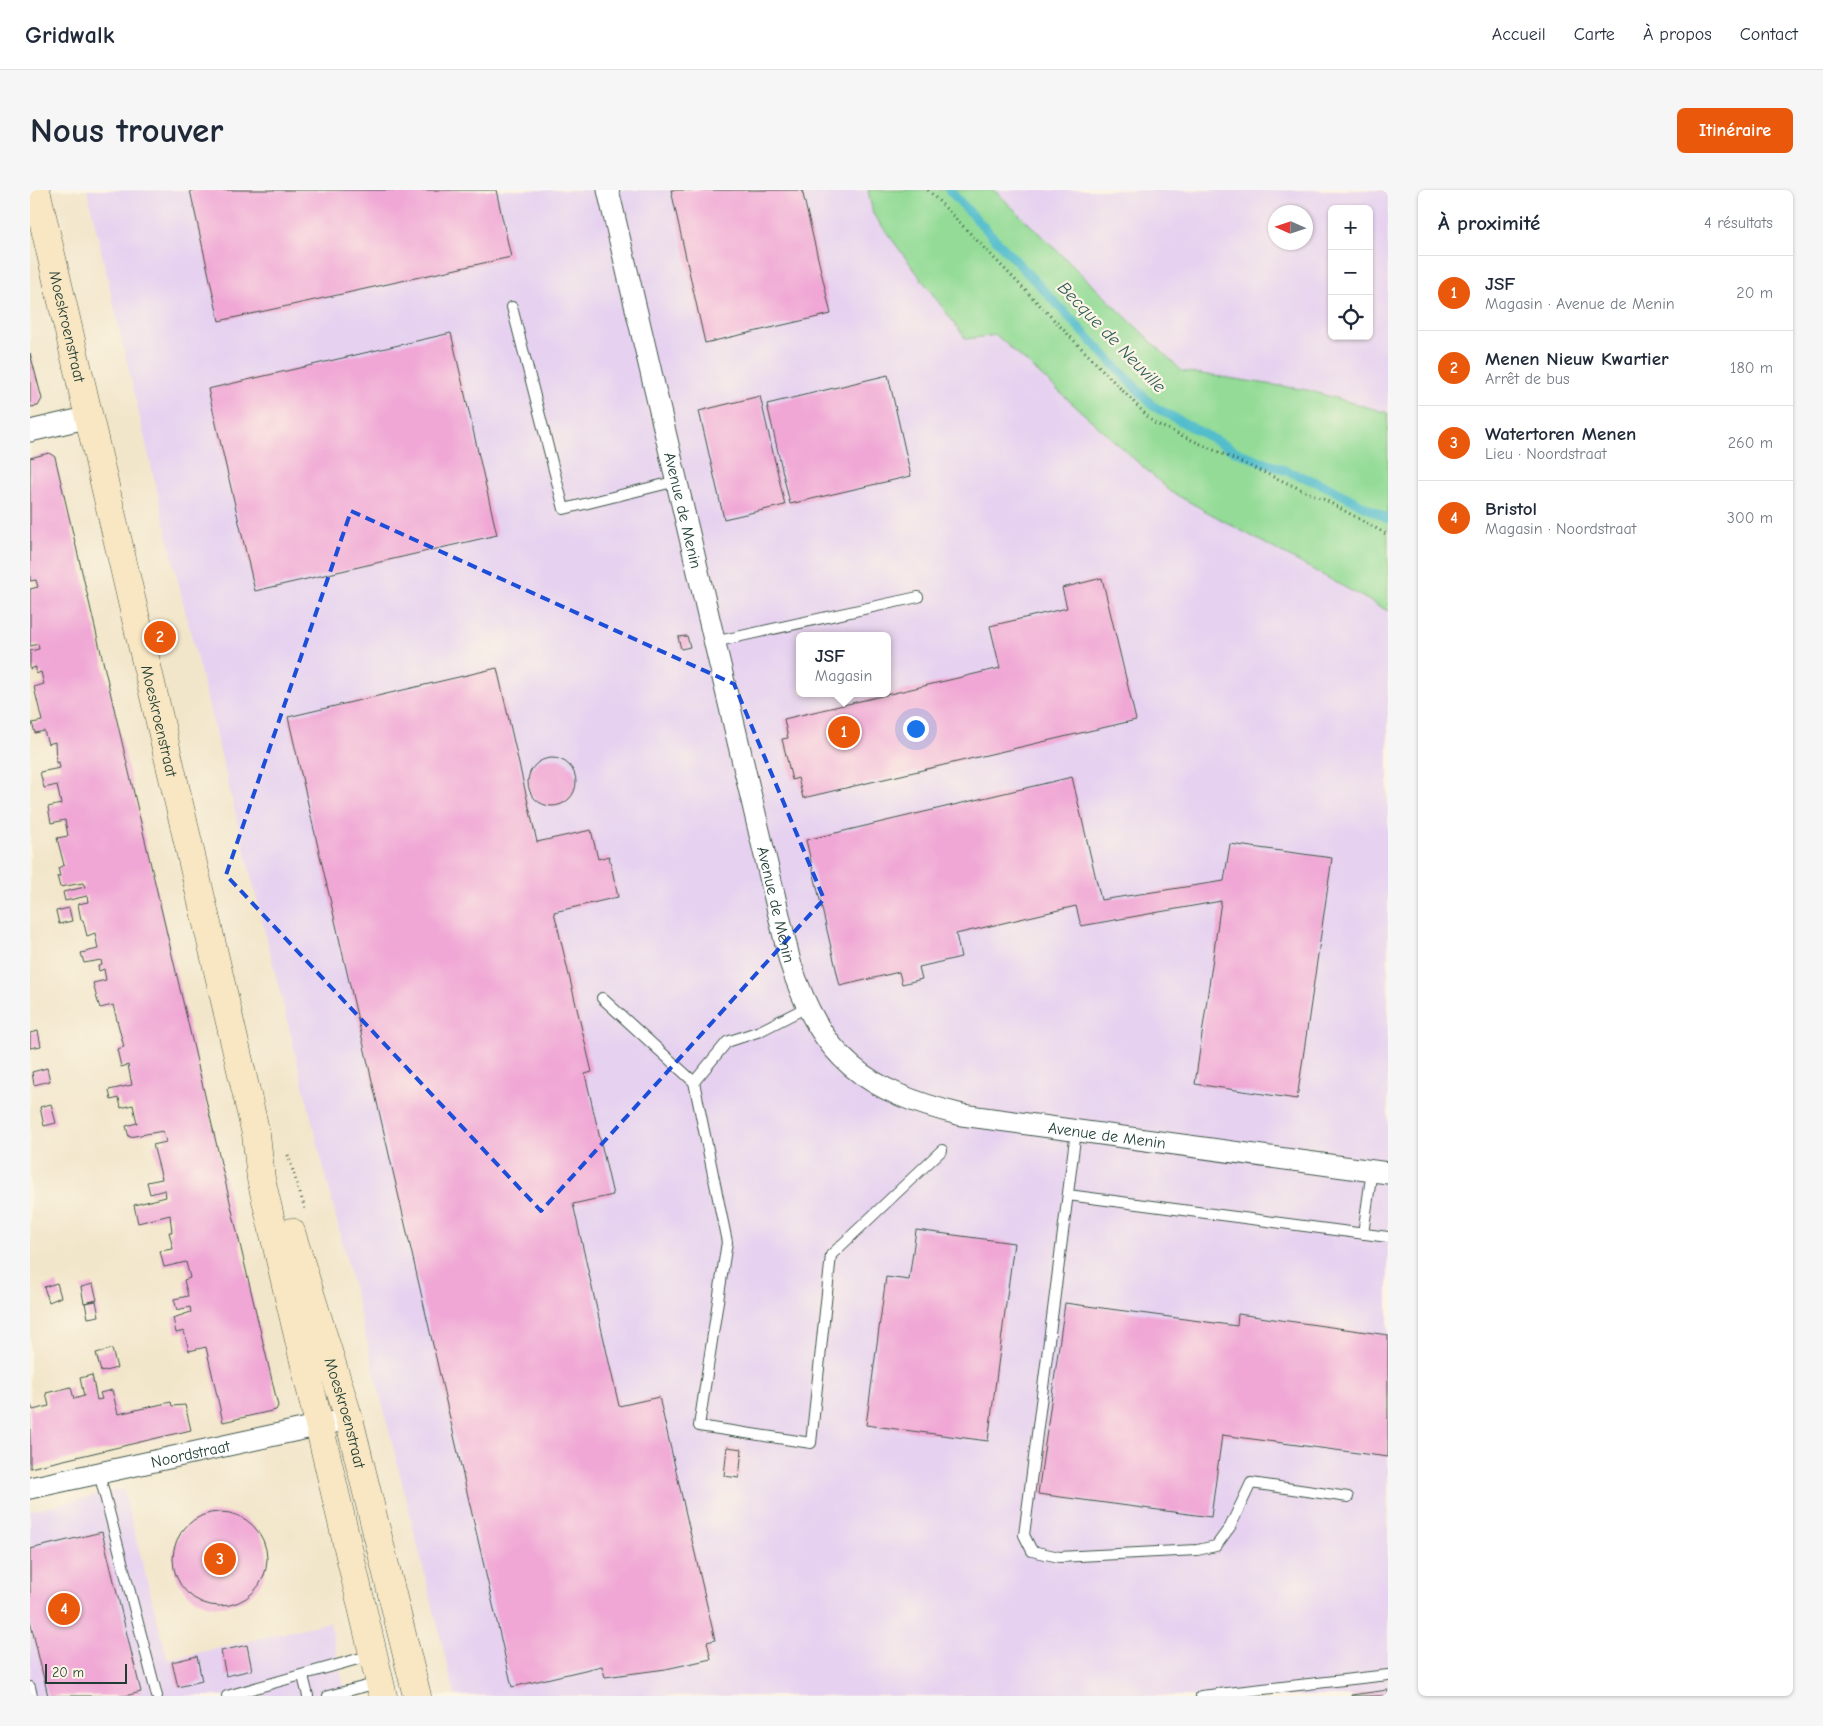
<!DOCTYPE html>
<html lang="fr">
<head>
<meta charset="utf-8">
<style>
	body { margin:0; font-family:"Comic Neue",sans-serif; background:#f6f6f7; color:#1f2937 }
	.controls { position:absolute; right:15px; top:15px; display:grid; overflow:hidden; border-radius:8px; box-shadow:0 1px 4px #0004 }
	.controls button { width:45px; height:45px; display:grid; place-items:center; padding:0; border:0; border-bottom:1px solid #e0e1e3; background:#fff; color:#1f2937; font:25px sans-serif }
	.compass { position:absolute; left:1238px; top:15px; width:45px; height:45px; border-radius:50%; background:#fff; box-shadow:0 1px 4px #0004; rotate:273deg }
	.scale { position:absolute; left:15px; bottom:12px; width:82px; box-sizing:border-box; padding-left:5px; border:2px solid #1f3d34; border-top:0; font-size:14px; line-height:18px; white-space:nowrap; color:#1f3d34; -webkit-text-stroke:4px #fcf5e5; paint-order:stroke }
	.you { position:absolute; left:885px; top:538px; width:18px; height:18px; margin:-12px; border:4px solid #fff; border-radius:50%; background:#1a73e8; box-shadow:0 0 0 8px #1a73e833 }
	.badge { display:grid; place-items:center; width:32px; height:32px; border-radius:50%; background:#ea580c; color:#fff; font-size:16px; font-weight:700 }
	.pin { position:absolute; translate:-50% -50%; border:2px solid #fff; box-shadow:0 1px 5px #0006 }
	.popup { position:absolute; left:766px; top:442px; width:95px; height:65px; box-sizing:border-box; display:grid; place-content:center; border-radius:8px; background:#fff; filter:drop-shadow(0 1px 4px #0005); font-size:16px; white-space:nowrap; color:#747a83 }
	.popup b { font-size:19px; color:#1f2937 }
	.popup::after { content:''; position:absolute; left:50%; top:100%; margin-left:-10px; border:10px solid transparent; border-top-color:#fff }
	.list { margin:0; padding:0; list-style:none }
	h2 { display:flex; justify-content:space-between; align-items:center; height:65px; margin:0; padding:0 20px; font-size:21px }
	h2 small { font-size:16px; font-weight:400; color:#747a83 }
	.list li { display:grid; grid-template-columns:32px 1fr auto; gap:15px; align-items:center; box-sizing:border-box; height:75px; padding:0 20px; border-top:1px solid #e0e1e3 }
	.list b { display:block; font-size:19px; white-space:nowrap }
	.list p { margin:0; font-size:16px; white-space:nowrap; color:#747a83 }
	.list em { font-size:16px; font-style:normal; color:#747a83 }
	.icon { flex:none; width:28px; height:28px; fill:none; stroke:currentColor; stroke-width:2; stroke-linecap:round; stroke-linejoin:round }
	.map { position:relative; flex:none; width:1358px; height:1506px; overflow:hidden; border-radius:8px }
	header { display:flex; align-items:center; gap:30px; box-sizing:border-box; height:70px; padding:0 25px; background:#fff; border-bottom:1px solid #e0e1e3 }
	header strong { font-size:24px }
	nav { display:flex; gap:28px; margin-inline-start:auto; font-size:18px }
	.intro { display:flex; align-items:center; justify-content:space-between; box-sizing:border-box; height:120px; padding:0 30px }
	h1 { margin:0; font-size:35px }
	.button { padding:12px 22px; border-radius:8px; background:#ea580c; color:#fff; font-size:18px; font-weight:700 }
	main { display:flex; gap:30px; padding:0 30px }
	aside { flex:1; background:#fff; border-radius:8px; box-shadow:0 1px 4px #0004 }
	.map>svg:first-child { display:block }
	.built { fill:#e6d2f0; fill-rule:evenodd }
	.green { fill:#93db96; stroke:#598c65 }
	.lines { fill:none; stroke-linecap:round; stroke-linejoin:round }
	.stream { stroke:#52bdcc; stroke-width:9 }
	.building { fill:#f0a7d5 }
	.service-casing { stroke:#3f564a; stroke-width:12 }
	.minor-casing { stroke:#3f564a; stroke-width:23 }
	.secondary-casing { stroke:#3f564a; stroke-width:29 }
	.path { stroke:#3f564a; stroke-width:3; stroke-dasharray:1 4; stroke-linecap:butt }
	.service { stroke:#fff; stroke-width:10 }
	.minor { stroke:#fff; stroke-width:21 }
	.secondary { stroke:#f9e7c3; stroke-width:28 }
	.marked { fill:none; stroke:#1d4ed8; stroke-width:4; stroke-dasharray:10 6; stroke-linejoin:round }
	.labels { text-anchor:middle; stroke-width:4.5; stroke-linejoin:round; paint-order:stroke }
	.street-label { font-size:16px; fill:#1f3d34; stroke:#fcf5e5 }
	.water-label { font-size:18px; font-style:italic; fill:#2c5d5a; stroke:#fcf5e5 }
</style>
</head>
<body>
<header>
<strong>Gridwalk</strong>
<nav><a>Accueil</a><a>Carte</a><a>À propos</a><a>Contact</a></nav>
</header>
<div class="intro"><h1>Nous trouver</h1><a class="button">Itinéraire</a></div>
<main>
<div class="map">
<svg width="1358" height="1506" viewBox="0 0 1358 1506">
	<rect width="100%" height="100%" fill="#fcf5e5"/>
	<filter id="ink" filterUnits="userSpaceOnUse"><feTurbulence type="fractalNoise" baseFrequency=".02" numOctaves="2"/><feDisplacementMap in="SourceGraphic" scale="10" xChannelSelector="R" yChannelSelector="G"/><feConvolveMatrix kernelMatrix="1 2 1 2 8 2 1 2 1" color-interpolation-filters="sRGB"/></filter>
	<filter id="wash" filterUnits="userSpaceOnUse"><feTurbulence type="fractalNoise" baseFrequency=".0096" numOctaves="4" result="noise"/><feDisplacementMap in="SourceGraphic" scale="20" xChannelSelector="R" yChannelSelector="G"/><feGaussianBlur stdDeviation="1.12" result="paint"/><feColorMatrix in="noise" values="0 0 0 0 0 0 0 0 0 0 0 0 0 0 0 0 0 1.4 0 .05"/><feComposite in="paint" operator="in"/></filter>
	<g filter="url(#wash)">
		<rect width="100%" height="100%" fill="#f2e6ca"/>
		<path class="built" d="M57 0H1358V1506H425L151 404ZM1302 19H1339V146H1302ZM1246 22H1276V52H1246ZM770 446H858V503H770Z
			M93 1299 138 1470 300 1432 316 1506H0V1321Z"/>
		<path class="green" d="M838 0H964L1152 181 1277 200 1358 223V421L1141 302 966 145 936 149 843 24Z"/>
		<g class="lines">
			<path class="stream" d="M919 0 1123 216 1207 262 1294 295 1358 329"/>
		</g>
		<g id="blocks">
			<path class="building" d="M160 0H466L481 67 189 131Z
				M641 0H772L801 124 675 153Z
				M421 143 467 345 225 401 178 199Z
				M0 163 12 209 8 216 0 217Z
				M858 185 881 286 760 314 737 214Z
				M730 206 755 315 694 329 669 221Z
				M19 263 25 267 248 1216 246 1220 193 1232 176 1157 159 1161 154 1141 146 1143 143 1128 161 1122 160 1117 147 1120 144 1109 158 1106 154 1090 160 1088 156 1072 134 1077 130 1061 143 1059 139 1042H142L140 1025 108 1033 104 1015 136 1007 135 1000 120 1004 117 992 132 989 123 955 136 952 133 941 99 947 96 936 107 933 103 915 91 918 89 908 81 910 79 900 102 895 98 875 91 877 87 859 94 857 83 815 70 818 67 809 63 793 76 790 74 779 69 781 68 776 72 775 71 770 54 773 51 763 68 759 65 743 57 746 53 730H51L48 714 58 712 57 706 35 711 33 702 55 697 53 693 30 697 27 686H30L28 678 34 675 27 648 38 646 35 630 21 633 18 617 31 614 27 595 14 598 10 582 30 578 29 572 26 573 25 552 18 554 14 541 5 543 2 533 12 531 4 497 14 494 11 482 6 484V477L0 479V461L9 459 8 454 0 456V399L8 397 6 390 0 391V268Z
				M1072 388 1106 530 773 608 768 588 762 590 752 549 758 548 754 529 970 478 960 436 1037 418 1032 398Z
				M657 446 660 457 651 459 648 447Z
				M467 478 507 652 561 640 568 669 579 666 588 707 524 722 562 882 555 884 583 1005 543 1014 589 1216 629 1207 685 1450 677 1452 681 1469 636 1479 575 1487 572 1476 482 1497 258 527Z
				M498 592a24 24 0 1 1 48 0a24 24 0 1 1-48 0Z
				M1042 587 1071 710 1194 691 1200 654 1302 668 1267 909 1165 894 1191 711 1051 736 1046 716 926 744 931 767 889 777 892 789 872 794 869 782 810 796 776 650Z
				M39 718 42 731 29 734 26 721Z
				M8 841 11 856 0 858V843Z
				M17 878 20 891 4 895 2 882Z
				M21 914 26 933 14 936 10 917Z
				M886 1040 984 1053 958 1251 836 1235 856 1087 879 1090Z
				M27 1093 31 1107 19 1112 14 1097Z
				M63 1094 67 1110 54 1113 51 1097Z
				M66 1111 69 1126 58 1128 55 1113Z
				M1035 1113 1207 1136 1208 1124 1358 1145V1267L1192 1245 1181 1327 1008 1304Z
				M82 1159 87 1178 71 1182 66 1163Z
				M62 1185 67 1210 72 1209 70 1203 82 1200 88 1224 141 1212 142 1216 155 1215 161 1240 0 1278V1212L3 1220 19 1216 16 1203 41 1197 44 1209 54 1206 50 1188Z
				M697 1257 712 1259 709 1288 694 1286Z
				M143 1369a47 47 0 1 1 94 0a47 47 0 1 1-94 0Z
				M72 1342 111 1502 95 1506H18L0 1430V1359Z
				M217 1455 222 1480 196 1486 191 1461Z
				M167 1466 172 1491 148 1497 142 1472Z
				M1358 1500V1506H1321V1505Z"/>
		</g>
	</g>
	<g filter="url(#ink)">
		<use href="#blocks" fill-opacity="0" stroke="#3f564a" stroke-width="1"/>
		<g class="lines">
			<g class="service-casing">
				<path id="service" d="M482 117 534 319 647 291
					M684 452 888 407
					M572 808 664 892 697 1052 669 1236 781 1253 801 1065 912 960
					M664 892 697 852 730 841 777 817
					M1046 941 994 1345 1002 1361 1029 1367 1167 1360 1186 1356 1200 1337 1221 1293 1318 1307
					M1038 1005 1358 1047
					M1333 1044 1342 980
					M69 1283 127 1506
					M273 1486 278 1506
					M0 1497 2 1506
					M197 1506 342 1465
					M298 1506 348 1493
					M1171 1506 1358 1485"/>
			</g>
			<g class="minor-casing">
				<g id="minor">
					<path id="s1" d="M578 0 760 772C792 870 835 901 932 925L1358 983"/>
					<path d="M0 241 60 227"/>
					<path id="s2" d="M0 1298 319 1229"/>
				</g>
			</g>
			<g class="secondary-casing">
				<g id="secondary">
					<path id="s3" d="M6 0 226 944 231 989 353 1506"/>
					<path id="s4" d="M261 1042 319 1229 387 1506"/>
				</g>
			</g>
			<path class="path" d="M898 0 1124 233 1297 311 1358 345
				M258 965 275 1019"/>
			<use href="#service" class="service"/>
			<use href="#minor" class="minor"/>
			<use href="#secondary" class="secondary"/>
		</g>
	</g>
	<path class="marked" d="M321 321 704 494 794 709 511 1021 196 685Z"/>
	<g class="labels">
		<g class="street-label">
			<text dy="6" stroke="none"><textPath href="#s3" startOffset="140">Moeskroenstraat</textPath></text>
			<text dy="6" stroke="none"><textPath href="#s1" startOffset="329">Avenue de Menin</textPath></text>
			<text dy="6" stroke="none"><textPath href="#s3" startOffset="545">Moeskroenstraat</textPath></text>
			<text dy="6" stroke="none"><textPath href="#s1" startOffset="734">Avenue de Menin</textPath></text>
			<text dy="6" stroke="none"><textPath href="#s1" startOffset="1184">Avenue de Menin</textPath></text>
			<text dy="6" stroke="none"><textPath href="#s4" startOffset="189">Moeskroenstraat</textPath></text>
			<text dy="6" stroke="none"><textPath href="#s2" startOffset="164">Noordstraat</textPath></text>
		</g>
		<g class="water-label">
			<text transform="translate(1082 147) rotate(46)" y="6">Becque de Neuville</text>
		</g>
	</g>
</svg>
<div class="controls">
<button>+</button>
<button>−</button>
<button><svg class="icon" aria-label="locate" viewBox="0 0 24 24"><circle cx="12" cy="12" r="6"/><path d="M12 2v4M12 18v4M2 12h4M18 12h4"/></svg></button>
</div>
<svg class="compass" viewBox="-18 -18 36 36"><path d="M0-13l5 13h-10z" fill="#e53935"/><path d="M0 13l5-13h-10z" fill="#747a83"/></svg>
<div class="scale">20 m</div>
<div class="you"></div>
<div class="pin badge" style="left:814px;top:542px">1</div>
<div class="popup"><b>JSF</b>Magasin</div>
<div class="pin badge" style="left:130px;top:447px">2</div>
<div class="pin badge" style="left:190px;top:1369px">3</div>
<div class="pin badge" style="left:34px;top:1419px">4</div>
</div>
<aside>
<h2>À proximité<small>4 résultats</small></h2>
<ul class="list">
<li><span class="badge">1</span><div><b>JSF</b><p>Magasin · Avenue de Menin</p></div><em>20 m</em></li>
<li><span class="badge">2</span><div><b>Menen Nieuw Kwartier</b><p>Arrêt de bus</p></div><em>180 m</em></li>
<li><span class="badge">3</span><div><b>Watertoren Menen</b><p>Lieu · Noordstraat</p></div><em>260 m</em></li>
<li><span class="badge">4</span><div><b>Bristol</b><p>Magasin · Noordstraat</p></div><em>300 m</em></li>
</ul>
</aside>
</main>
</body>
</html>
